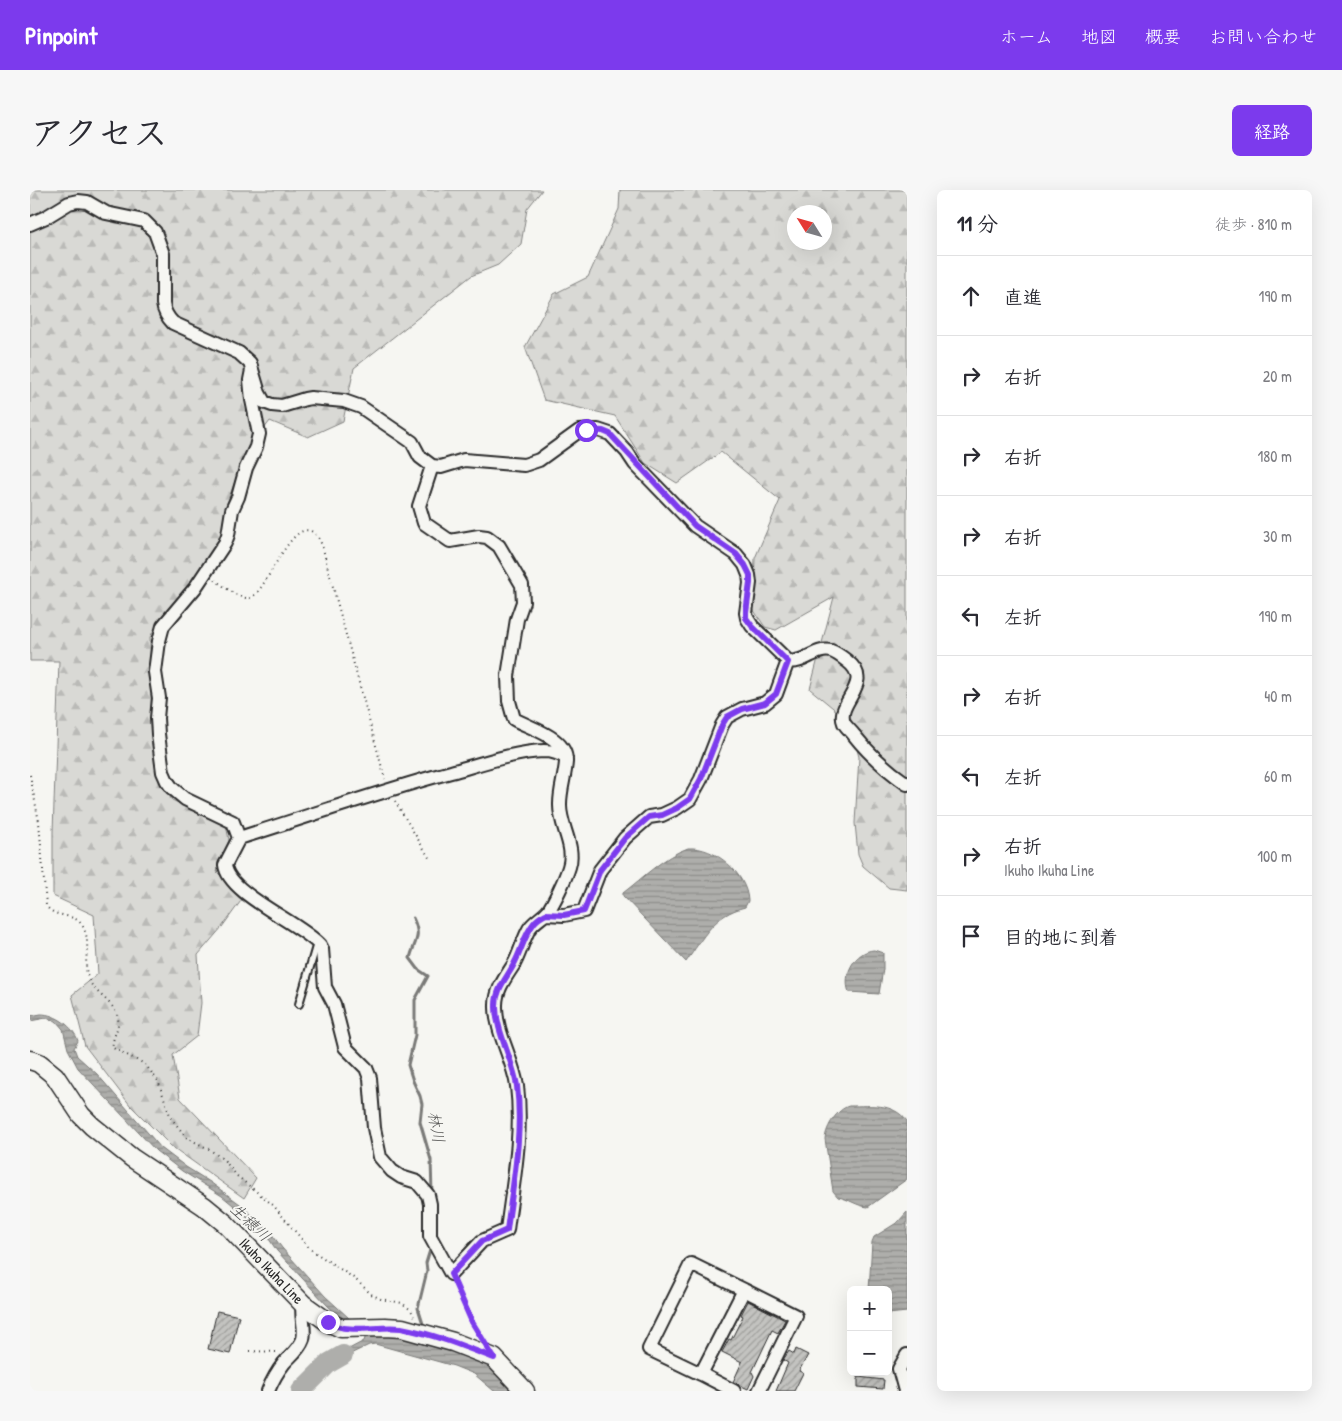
<!DOCTYPE html>
<html lang="ja">
<head>
<meta charset="utf-8">
<style>
	body { margin:0; font-family:"Patrick Hand","Klee One",sans-serif; background:#f7f7f7; color:#2b2b33 }
	.controls { position:absolute; right:15px; bottom:15px; display:grid; overflow:hidden; border-radius:8px; box-shadow:0 5px 20px #0002 }
	.controls button { width:45px; height:45px; display:grid; place-items:center; padding:0; border:0; border-bottom:1px solid #e1e1e2; background:#fff; color:#2b2b33; font:25px sans-serif }
	.compass { position:absolute; left:757px; top:15px; width:45px; height:45px; border-radius:50%; background:#fff; box-shadow:0 5px 20px #0002; rotate:307deg }
	.stop { position:absolute; width:15px; height:15px; margin:-11px; border:4px solid #7c3aed; border-radius:50%; background:#fff }
	.stop.end { background:#7c3aed; border-color:#fff; box-shadow:0 1px 5px #0008 }
	.list { margin:0; padding:0; list-style:none }
	h2 { display:flex; justify-content:space-between; align-items:center; height:65px; margin:0; padding:0 20px; font-size:21px }
	h2 small { font-size:16px; font-weight:400; color:#7c7c81 }
	.list li { display:grid; grid-template-columns:32px 1fr auto; gap:15px; align-items:center; box-sizing:border-box; height:80px; padding:0 20px; border-top:1px solid #e1e1e2 }
	.list b { display:block; font-size:19px; white-space:nowrap }
	.list p { margin:0; font-size:16px; white-space:nowrap; color:#7c7c81 }
	.list em { font-size:16px; font-style:normal; color:#7c7c81 }
	.icon { flex:none; width:28px; height:28px; fill:none; stroke:currentColor; stroke-width:2; stroke-linecap:round; stroke-linejoin:round }
	.map { position:relative; flex:none; width:877px; height:1201px; overflow:hidden; border-radius:8px }
	header { display:flex; align-items:center; gap:30px; box-sizing:border-box; height:70px; padding:0 25px; background:#7c3aed; color:#fff }
	header strong { font-size:24px }
	nav { display:flex; gap:28px; margin-inline-start:auto; font-size:18px }
	.intro { display:flex; align-items:center; justify-content:space-between; box-sizing:border-box; height:120px; padding:0 30px }
	h1 { margin:0; font-size:35px }
	.button { padding:12px 22px; border-radius:8px; background:#7c3aed; color:#fff; font-size:18px; font-weight:700 }
	main { display:flex; gap:30px; padding:0 30px }
	aside { flex:1; background:#fff; border-radius:8px; box-shadow:0 5px 20px #0002 }
	.map>svg:first-child { display:block }
	.forest { fill:url(#forest-firs); stroke:#828280; fill-rule:evenodd }
	.water { fill:url(#water-rules); stroke:#7a7a78 }
	.lines { fill:none; stroke-linecap:round; stroke-linejoin:round }
	.stream { stroke:#7a7a78; stroke-width:3 }
	.river { stroke:#aeaeab; stroke-width:20 }
	.building { fill:url(#building-hatch); stroke:#2b2b2b }
	.lane-casing { stroke:#2b2b2b; stroke-width:10 }
	.street-casing { stroke:#2b2b2b; stroke-width:16 }
	.secondary-casing { stroke:#2b2b2b; stroke-width:21 }
	.path { stroke:#2b2b2b; stroke-width:2; stroke-dasharray:1 4; stroke-linecap:butt }
	.lane { stroke:#f6f6f2; stroke-width:6 }
	.street { stroke:#f6f6f2; stroke-width:12 }
	.secondary { stroke:#f6f6f2; stroke-width:18 }
	.route { stroke:#7c3aed; stroke-width:6 }
	.labels { text-anchor:middle; stroke-width:4; stroke-linejoin:round; paint-order:stroke }
	.street-label { font-size:15px; fill:#2b2b2b; stroke:#f6f6f2 }
	.water-label { font-size:16px; font-style:italic; fill:#525251; stroke:#f6f6f2 }
</style>
</head>
<body>
<header>
<strong>Pinpoint</strong>
<nav><a>ホーム</a><a>地図</a><a>概要</a><a>お問い合わせ</a></nav>
</header>
<div class="intro"><h1>アクセス</h1><a class="button">経路</a></div>
<main>
<div class="map">
<svg width="877" height="1201" viewBox="0 0 877 1201">
	<defs>
		<pattern id="forest-firs" width="22" height="20" patternUnits="userSpaceOnUse" patternTransform="scale(1.25)"><rect width="22" height="20" fill="#d9d9d5"/><path d="M5 1l3.5 6h-7zM16 11l3.5 6h-7z" fill="#babab7"/></pattern>
		<pattern id="water-rules" width="6" height="5" patternUnits="userSpaceOnUse" patternTransform="scale(1.25)"><rect width="6" height="5" fill="#aeaeab"/><path d="M0 2.5h6" fill="none" stroke="#8e8e8b"/></pattern>
		<pattern id="building-hatch" width="6" height="6" patternUnits="userSpaceOnUse" patternTransform="scale(1.25)"><rect width="6" height="6" fill="#c3c3c0"/><path d="M-1 1l2-2M0 6l6-6M5 7l2-2" fill="none" stroke="#9f9f9c"/></pattern>
	</defs>
	<rect width="100%" height="100%" fill="#f6f6f2"/>
	<filter id="ink" filterUnits="userSpaceOnUse"><feTurbulence type="fractalNoise" baseFrequency=".02" numOctaves="2"/><feDisplacementMap in="SourceGraphic" scale="10" xChannelSelector="R" yChannelSelector="G"/><feConvolveMatrix kernelMatrix="1 2 1 2 8 2 1 2 1" color-interpolation-filters="sRGB"/></filter>
	<g filter="url(#ink)">
		<path class="forest" d="M0 0H512L497 19 491 54 468 75 441 86 324 178 313 231 278 247 240 231 215 264 197 313 192 347 161 395 131 428 120 447 122 548 128 588 142 610 196 635 199 650 187 682 213 708 192 737 168 765 171 813 167 846 143 865 150 908 226 988 214 1008 141 956 100 915 55 856 42 805 68 784 64 725 23 706V642L29 471H0Z
			M590 0H877V700L859 698 833 676 828 664 825 633 829 567 822 541 814 527 780 499 804 407 746 440 735 437 723 419 725 368 750 310 691 262 647 293 615 273 585 226 514 210 495 157 524 104 558 87 589 19ZM764 22H794V52H764Z"/>
		<path class="water" d="M658 658C685 656 717 684 718 711L715 717C683 725 674 747 656 772L593 706V703C614 687 633 667 658 658Z
			M844 760 853 763V779L849 804 819 802C812 785 825 761 844 760Z
			M11 824C26 824 44 837 48 851L44 858 47 866 67 884 131 958 156 977 180 992 210 1014 241 1043 252 1058 295 1106 319 1128 341 1142 412 1156 462 1175 478 1192 482 1201H464L444 1184 424 1176 345 1154 339 1155 310 1169 293 1182 290 1179 302 1168 334 1151 336 1145 313 1130 297 1115 247 1061 237 1046 203 1015 192 1006 152 981 126 961 48 878 38 859 33 839 26 831 16 828 0 831V826Z
			M819 916C841 916 862 912 877 931V989L838 1017C827 1016 819 1009 808 1007L803 1001 795 949C796 937 807 919 819 916Z
			M877 1022V1122L858 1124V1100H839L842 1052 844 1047 868 1032Z"/>
		<g class="lines">
			<path class="stream" d="M383 728C392 747 385 750 380 768L389 780 398 786 385 810V845L378 875 383 891 390 906 392 914 390 932 401 970 402 1004
				M394 1137 388 1118 397 1081 396 1073 400 1060V1056"/>
			<path class="river" d="M271 1201 299 1173 313 1165"/>
		</g>
		<path class="building" d="M718 1111 755 1130 748 1143 742 1140 722 1182 724 1186 718 1199 703 1192 712 1172 692 1162 699 1149 701 1150 713 1126 711 1125Z
			M187 1121 209 1126 200 1164 178 1159Z
			M766 1159 778 1165 769 1181 773 1183 764 1201H746L758 1173 753 1170 759 1161 764 1164Z
			M828 1187 854 1190 853 1199 828 1197Z"/>
		<g class="lines">
			<g class="lane-casing">
				<path id="lane" d="M269 814 287 753"/>
			</g>
			<g class="street-casing">
				<path id="street" d="M0 34 16 27 39 13 48 11 57 12 76 23 114 31 125 42 133 64V114C134 122 137 127 143 133L209 163 220 173 229 203 234 212 242 215 252 216 275 209 281 208 314 211 331 217 382 252 390 267 402 276 411 277 434 270 494 275 509 270 549 241 568 240 580 244 597 262 605 274 665 336 706 364 715 375 719 385 720 393 716 423 717 428 722 436 758 471C773 475 786 457 801 461 807 463 812 467 817 471 846 493 805 512 814 533 816 537 821 541 824 545 839 564 857 580 877 594
					M222 180 220 190 222 210 229 244 226 257 216 278 208 307 202 320 198 345 195 353 165 398 133 436 129 451 125 482 129 508 127 528 128 544 133 582 137 591 142 598 155 609 203 632 209 648 195 675C198 704 269 732 290 755L292 759 295 797 304 814 315 857 336 878 340 888 344 938 350 967 362 981 371 987 387 992 398 1005 400 1014V1046L421 1084 452 1051 477 1040C483 993 493 943 487 896 483 869 465 841 466 815 466 799 476 787 484 774 490 763 493 750 499 739 504 731 512 728 518 721 524 713 536 687 539 677 546 656 529 635 530 614 530 600 535 586 536 572 537 547 501 539 484 529L479 511 478 486 487 429 493 412 492 395 469 356 457 347 449 346 420 351 394 333 389 316 402 276
					M209 648C280 626 350 601 421 582 450 574 485 562 514 561 523 561 529 563 536 568
					M516 724 534 725 554 721 570 680 595 648 619 627 632 625 647 618 660 609 671 589 692 535 697 527 712 519 735 513 746 504 758 471
					M671 1184 619 1159 661 1074 714 1100
					M238 1201C242 1191 247 1182 254 1173 261 1165 269 1160 273 1149 276 1138 270 1126 273 1114
					M704 1201 671 1184 714 1100 766 1126 729 1201
					M875 1201 869 1179 877 1165"/>
			</g>
			<g class="secondary-casing">
				<g id="secondary">
					<path id="s1" d="M0 870 9 873 25 886 51 925 62 936 102 968 174 1016 196 1034 273 1114 298 1132 311 1138 355 1137 372 1138 423 1152 464 1168 495 1201"/>
				</g>
			</g>
			<path class="path" d="M185 390C194 396 208 409 219 408 236 407 263 317 287 346 292 352 294 363 296 371L355 589
				M0 585 9 632 16 715C23 729 44 722 52 735 63 753 52 771 58 788 64 804 85 812 88 828 90 839 81 848 83 858L115 874 128 891 141 928 157 948 179 959 194 970 207 986 243 1015 280 1059 325 1089 341 1104 351 1109 372 1113 381 1120 384 1126
				M365 611 401 671
				M426 1095 442 1132 451 1147
				M220 1161 248 1162"/>
			<use href="#lane" class="lane"/>
			<use href="#street" class="street"/>
			<use href="#secondary" class="secondary"/>
		</g>
	</g>
	<g class="lines" filter="url(#ink)">
		<path class="route" d="M298 1132C319 1145 347 1135 371 1138 403 1144 433 1156 464 1168L442 1132 421 1084 452 1051 477 1040C483 993 493 943 487 896 483 870 465 839 466 815 466 797 479 786 486 770 492 758 495 744 504 733 507 729 512 726 516 724L534 725 554 721 570 680 595 648 619 627 632 625 647 618 660 609 671 589 692 535 697 527 712 519 735 513 746 504 758 472 722 436 716 428V423L720 393V385L715 375 706 364 665 336 580 244 573 241 556 240"/>
	</g>
	<g class="labels">
		<g class="street-label">
			<text dy="5" stroke="none"><textPath href="#s1" startOffset="324">Ikuho Ikuha Line</textPath></text>
		</g>
		<g class="water-label">
			<text transform="translate(407 937) rotate(80)" y="6">林川</text>
			<text transform="translate(221 1032) rotate(43)" y="6">生穂川</text>
		</g>
	</g>
</svg>
<div class="controls">
<button>+</button>
<button>−</button>
</div>
<svg class="compass" viewBox="-18 -18 36 36"><path d="M0-13l5 13h-10z" fill="#e53935"/><path d="M0 13l5-13h-10z" fill="#7c7c81"/></svg>
<div class="stop" style="left:556px;top:240px"></div>
<div class="stop end" style="left:298px;top:1132px"></div>
</div>
<aside>
<h2>11 分<small>徒歩 · 810 m</small></h2>
<ul class="list">
<li><svg class="icon" aria-label="ahead" viewBox="0 0 24 24"><path d="M12 20V5M6 11l6-6 6 6"/></svg><div><b>直進</b></div><em>190 m</em></li>
<li><svg class="icon" aria-label="right" viewBox="0 0 24 24"><path d="M7 20v-9h11M14 6l5 5-5 5"/></svg><div><b>右折</b></div><em>20 m</em></li>
<li><svg class="icon" aria-label="right" viewBox="0 0 24 24"><path d="M7 20v-9h11M14 6l5 5-5 5"/></svg><div><b>右折</b></div><em>180 m</em></li>
<li><svg class="icon" aria-label="right" viewBox="0 0 24 24"><path d="M7 20v-9h11M14 6l5 5-5 5"/></svg><div><b>右折</b></div><em>30 m</em></li>
<li><svg class="icon" aria-label="left" viewBox="0 0 24 24"><path d="M17 20v-9H6M10 6l-5 5 5 5"/></svg><div><b>左折</b></div><em>190 m</em></li>
<li><svg class="icon" aria-label="right" viewBox="0 0 24 24"><path d="M7 20v-9h11M14 6l5 5-5 5"/></svg><div><b>右折</b></div><em>40 m</em></li>
<li><svg class="icon" aria-label="left" viewBox="0 0 24 24"><path d="M17 20v-9H6M10 6l-5 5 5 5"/></svg><div><b>左折</b></div><em>60 m</em></li>
<li><svg class="icon" aria-label="right" viewBox="0 0 24 24"><path d="M7 20v-9h11M14 6l5 5-5 5"/></svg><div><b>右折</b><p>Ikuho Ikuha Line</p></div><em>100 m</em></li>
<li><svg class="icon" aria-label="arrive" viewBox="0 0 24 24"><path d="M6 21V4h12l-3 4 3 4H6"/></svg><div><b>目的地に到着</b></div></li>
</ul>
</aside>
</main>
</body>
</html>
